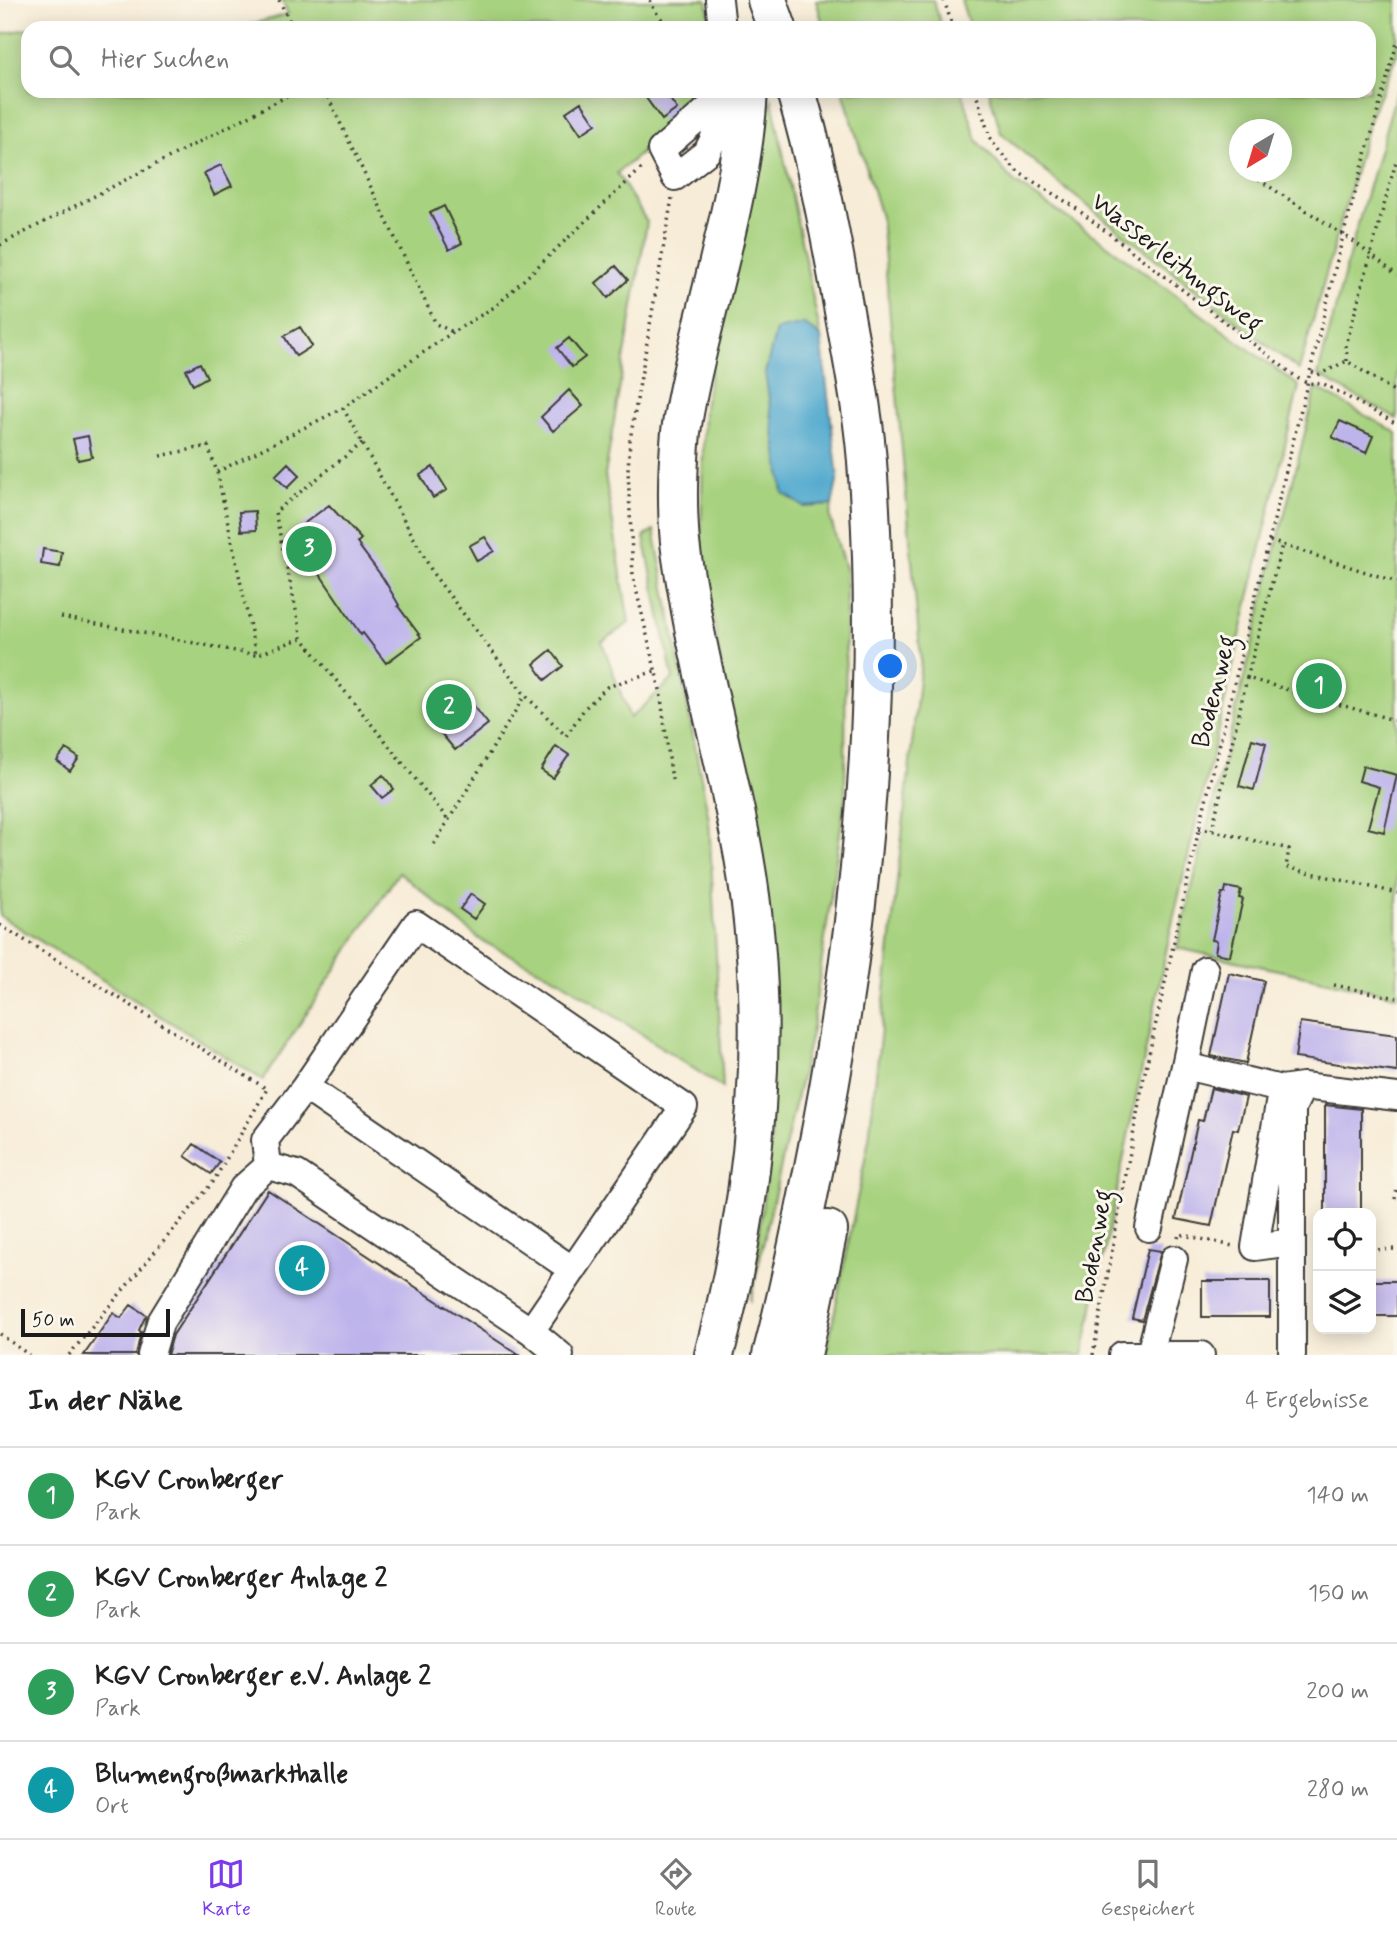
<!DOCTYPE html>
<html lang="de">
<head>
<meta charset="utf-8">
<style>
	body { margin:0; font-family:Mynerve,sans-serif; background:#f2f2f2; color:#222 }
	.controls { position:absolute; right:21px; bottom:21px; display:grid; overflow:hidden; border-radius:14px; box-shadow:0 4px 18px #0003 }
	.controls button { width:63px; height:63px; display:grid; place-items:center; padding:0; border:0; border-bottom:2px solid #e0e0e0; background:#fff; color:#222; font:35px sans-serif }
	.compass { position:absolute; left:1229px; top:119px; width:63px; height:63px; border-radius:50%; background:#fff; box-shadow:0 4px 18px #0003; rotate:218deg }
	.scale { position:absolute; left:21px; bottom:18px; width:149px; box-sizing:border-box; padding-left:7px; border:4px solid #1c1c1c; border-top:0; font-size:19px; line-height:24px; white-space:nowrap; color:#1c1c1c; -webkit-text-stroke:5px #fbf7ec; paint-order:stroke }
	.you { position:absolute; left:891px; top:667px; width:24px; height:24px; margin:-18px; border:5px solid #fff; border-radius:50%; background:#1a73e8; box-shadow:0 0 0 10px #1a73e833 }
	.badge { display:grid; place-items:center; width:46px; height:46px; border-radius:50%; background:#7c3aed; color:#fff; font-size:23px; font-weight:700 }
	.pin { position:absolute; translate:-50% -50%; border:4px solid #fff; box-shadow:0 2px 7px #0006 }
	.list { margin:0; padding:0; list-style:none }
	h2 { display:flex; justify-content:space-between; align-items:center; height:91px; margin:0; padding:0 28px; font-size:30px }
	h2 small { font-size:23px; font-weight:400; color:#767676 }
	.list li { display:grid; grid-template-columns:46px 1fr auto; gap:21px; align-items:center; box-sizing:border-box; height:98px; padding:0 28px; border-top:2px solid #e0e0e0 }
	.list b { display:block; font-size:26px; white-space:nowrap }
	.list p { margin:0; font-size:23px; white-space:nowrap; color:#767676 }
	.list em { font-size:23px; font-style:normal; color:#767676 }
	.icon { flex:none; width:38px; height:38px; fill:none; stroke:currentColor; stroke-width:2; stroke-linecap:round; stroke-linejoin:round }
	.map { position:relative; flex:none; width:1397px; height:1355px; overflow:hidden }
	.search { position:absolute; background:#fff; box-shadow:0 4px 18px #0003; left:21px; right:21px; top:21px; height:77px; display:flex; align-items:center; gap:18px; box-sizing:border-box; padding:0 24px; border-radius:21px; color:#767676; font-size:26px }
	.sheet { height:483px; background:#fff }
	nav { display:flex; justify-content:space-around; align-items:center; box-sizing:border-box; height:98px; border-top:2px solid #e0e0e0; background:#fff; font-size:19px; color:#767676 }
	nav a { display:grid; justify-items:center; gap:4px }
	nav .on { color:#7c3aed }
	.map>svg:first-child { display:block }
	.green { fill:#a7d27f; stroke:#62774e; stroke-width:2; fill-rule:evenodd }
	.water { fill:#51a9ce; stroke:#366275; stroke-width:2 }
	.building { fill:#beb4ec }
	.lines { fill:none; stroke-linecap:round; stroke-linejoin:round }
	.minor-casing { stroke:#3d3b38; stroke-width:30 }
	.highway-casing { stroke:#3d3b38; stroke-width:42 }
	.path { stroke:#3d3b38; stroke-width:3.5; stroke-dasharray:2 5; stroke-linecap:butt }
	.minor { stroke:#fff; stroke-width:26 }
	.highway { stroke:#fff; stroke-width:38 }
	.labels { text-anchor:middle; stroke-width:6; stroke-linejoin:round; paint-order:stroke }
	.street-label { font-size:26px; fill:#1c1c1c; stroke:#fbf7ec }
</style>
</head>
<body>
<div class="map">
<svg width="1397" height="1355" viewBox="0 0 1397 1355">
	<rect width="100%" height="100%" fill="#fbf7ec"/>
	<filter id="ink" filterUnits="userSpaceOnUse"><feTurbulence type="fractalNoise" baseFrequency=".0143" numOctaves="2"/><feDisplacementMap in="SourceGraphic" scale="14" xChannelSelector="R" yChannelSelector="G"/><feConvolveMatrix kernelMatrix="1 2 1 2 8 2 1 2 1" color-interpolation-filters="sRGB"/></filter>
	<filter id="wash" filterUnits="userSpaceOnUse"><feTurbulence type="fractalNoise" baseFrequency=".00686" numOctaves="4" result="noise"/><feDisplacementMap in="SourceGraphic" scale="28" xChannelSelector="R" yChannelSelector="G"/><feGaussianBlur stdDeviation="1.57" result="paint"/><feColorMatrix in="noise" values="0 0 0 0 0 0 0 0 0 0 0 0 0 0 0 0 0 1.4 0 .05"/><feComposite in="paint" operator="in"/></filter>
	<g filter="url(#wash)">
		<rect width="100%" height="100%" fill="#f7ecd7"/>
		<path class="green" d="M282 0H707L711 28H237L288 14Z
			M816 0H933L942 28H824Z
			M961 0H1397V54L1370 118 1299 370 1062 186 1001 133 989 91H1369V28H970ZM1240 130H1282V172H1240Z
			M28 29V91H695L685 117 617 173 647 222 605 475 629 623 602 642 630 718 673 679 644 537 654 530 709 820 723 1088 560 980 482 941 399 872 263 1080 0 916V34Z
			M1397 90V419L1318 375 1353 241Z
			M843 91H962L977 140 1014 182 1099 239 1299 386 1169 937 1083 1355H826L869 1139 921 661 881 217Z
			M772 99 821 337 804 324V507L832 505 830 517 846 572 845 798 812 1029 750 1302 771 1138 759 897 701 541 704 407 757 143Z
			M1316 388 1397 433V996L1177 948Z"/>
		<path class="water" d="M804 324 821 337 838 477 832 505 804 507 783 493 765 373 776 330Z"/>
		<g id="blocks">
			<path class="building" d="M641 91H664L677 109 662 120Z
				M581 102 596 124 581 134 566 112Z
				M221 165 232 186 214 195 204 173Z
				M444 206 462 243 449 250 430 213Z
				M616 266 628 280 608 298 596 283Z
				M300 327 312 346 296 356 284 336Z
				M569 338 585 357 572 367 557 348Z
				M200 363 207 377 193 385 186 370Z
				M569 390 583 406 553 431 541 417Z
				M1340 421 1373 436 1366 453 1332 437Z
				M88 436 92 457 78 460 73 439Z
				M288 463 300 475 287 488 275 476Z
				M433 467 447 490 433 498 420 475Z
				M329 505 361 539 357 543 383 578 399 605 398 606 421 637 386 663 363 633 361 635 313 564 321 558 298 528Z
				M255 511 256 530 241 531 239 512Z
				M485 537 494 551 477 561 469 546Z
				M43 549 62 552 60 567 41 564Z
				M551 650 563 666 545 680 534 664Z
				M459 687 488 724 455 750 425 714Z
				M1252 739 1266 743 1254 790 1239 786Z
				M556 746 569 755 553 778 541 770Z
				M66 749 79 758 70 771 57 761Z
				M1363 766 1397 775 1384 832 1368 828 1379 787 1359 781Z
				M383 775 394 789 382 798 371 785Z
				M1226 887 1241 890 1239 898 1243 899 1230 956 1215 953 1217 941 1212 940 1222 893H1225Z
				M471 894 485 904 474 919 460 909Z
				M1229 973 1264 981 1246 1063 1211 1056Z
				M1300 1022 1397 1035V1072L1295 1058Z
				M1211 1088 1246 1097 1238 1130 1233 1129 1211 1226 1176 1219 1198 1120 1203 1121Z
				M1325 1105 1361 1109V1213H1325Z
				M194 1144 220 1162 211 1174 185 1156Z
				M268 1190 519 1355H167L173 1335Z
				M1148 1249 1161 1251 1142 1320 1132 1318Z
				M1202 1281H1270V1317H1202Z
				M1371 1281H1397V1316H1371Z
				M131 1305 146 1315 139 1330 141 1332 136 1355H84L113 1313 121 1318Z"/>
		</g>
	</g>
	<g filter="url(#ink)">
		<use href="#blocks" fill-opacity="0" stroke="#3d3b38" stroke-width="2"/>
		<g class="lines">
			<g class="minor-casing">
				<path id="minor" d="M719 0 722 28
					M721 98 661 150 675 177 707 152 714 138 721 98V91
					M1185 1066 1205 970
					M305 1087 573 1270
					M1280 1098 1255 1247 1292 1242
					M268 1166 265 1140 305 1087 416 924 684 1107 531 1331
					M1149 1228 1185 1066 1281 1089 1303 1086
					M1150 1354 1174 1259
					M151 1355 160 1323 243 1188 268 1166 297 1174 531 1331 560 1355
					M1122 1355H1201
					M1292 1355V1108L1303 1086 1397 1097"/>
			</g>
			<g class="highway-casing">
				<path id="highway" d="M767 0 777 28
					M714 1355C757 1194 773 1022 744 857 729 773 705 690 690 605 686 580 680 554 679 529 677 497 678 464 681 432 686 394 696 356 705 319 723 245 744 167 748 91
					M772 1355C789 1293 801 1230 814 1167 860 938 884 709 868 476 865 421 854 366 844 311 831 237 817 163 796 91
					M802 1355 828 1230"/>
			</g>
			<path class="path" d="M279 0 293 28
				M650 0 655 11 669 28
				M944 0 953 28
				M325 91 436 324 453 332 496 306 643 167
				M975 91 990 137 1000 152 1018 172 1073 206 1299 379 1307 383 1324 384 1397 424
				M1247 172 1353 241 1397 275
				M672 198 630 440 628 470 633 576 660 690 672 780
				M0 245 297 91
				M1347 361 1346 345 1397 158
				M1312 372 1318 375 1347 361 1397 393
				M343 408 434 575 525 695 566 736 585 708 607 687 655 671
				M362 443 275 512 302 638 450 822
				M160 456 208 446 217 472 256 655
				M217 472 343 408 453 332
				M1270 541 1397 582
				M61 617 256 655 302 638
				M1247 678 1282 545
				M1199 829H1206L1289 849 1286 867 1397 893
				M1212 830 1247 678 1397 721
				M434 844 525 695
				M0 925 267 1089 213 1182 69 1355
				M1334 985 1397 998
				M1395 1199 1397 1189
				M1178 1238 1179 1234 1233 1246
				M1371 1250 1397 1249
				M0 1334 29 1355
				M1093 1355 1143 1081 1199 829 1343 236 1397 43"/>
			<use href="#minor" class="minor"/>
			<use href="#highway" class="highway"/>
		</g>
	</g>
	<g class="labels">
		<g class="street-label">
			<text transform="translate(1178 262) rotate(38)" y="9">Wasserleitungsweg</text>
			<text transform="translate(1213 691) rotate(-76)" y="9">Bodenweg</text>
			<text transform="translate(1093 1246) rotate(-80)" y="9">Bodenweg</text>
		</g>
	</g>
</svg>
<div class="controls">
<button><svg class="icon" aria-label="locate" viewBox="0 0 24 24"><circle cx="12" cy="12" r="6"/><path d="M12 2v4M12 18v4M2 12h4M18 12h4"/></svg></button>
<button><svg class="icon" aria-label="layers" viewBox="0 0 24 24"><path d="M12 4l9 5-9 5-9-5zM3 14l9 5 9-5"/></svg></button>
</div>
<svg class="compass" viewBox="-18 -18 36 36"><path d="M0-13l5 13h-10z" fill="#e53935"/><path d="M0 13l5-13h-10z" fill="#767676"/></svg>
<div class="scale">50 m</div>
<div class="you"></div>
<div class="pin badge" style="left:1319px;top:686px;background:#2e9e5b">1</div>
<div class="pin badge" style="left:449px;top:707px;background:#2e9e5b">2</div>
<div class="pin badge" style="left:309px;top:549px;background:#2e9e5b">3</div>
<div class="pin badge" style="left:302px;top:1268px;background:#0f9aa8">4</div>
<div class="search"><svg class="icon" aria-label="search" viewBox="0 0 24 24"><circle cx="10" cy="10" r="6"/><path d="M15 15l6 6"/></svg>Hier suchen</div>
</div>
<section class="sheet">
<h2>In der Nähe<small>4 Ergebnisse</small></h2>
<ul class="list">
<li><span class="badge" style="background:#2e9e5b">1</span><div><b>KGV Cronberger</b><p>Park</p></div><em>140 m</em></li>
<li><span class="badge" style="background:#2e9e5b">2</span><div><b>KGV Cronberger Anlage 2</b><p>Park</p></div><em>150 m</em></li>
<li><span class="badge" style="background:#2e9e5b">3</span><div><b>KGV Cronberger e.V. Anlage 2</b><p>Park</p></div><em>200 m</em></li>
<li><span class="badge" style="background:#0f9aa8">4</span><div><b>Blumengroßmarkthalle</b><p>Ort</p></div><em>280 m</em></li>
</ul>
</section>
<nav>
<a class="on"><svg class="icon" aria-label="map" viewBox="0 0 24 24"><path d="M3 6l6-2 6 2 6-2v14l-6 2-6-2-6 2zM9 4v14M15 6v14"/></svg>Karte</a>
<a><svg class="icon" aria-label="directions" viewBox="0 0 24 24"><path d="M12 3l9 9-9 9-9-9zM9 14v-3h6M13 9l2 2-2 2"/></svg>Route</a>
<a><svg class="icon" aria-label="saved" viewBox="0 0 24 24"><path d="M7 4h10v16l-5-4-5 4z"/></svg>Gespeichert</a>
</nav>
</body>
</html>
